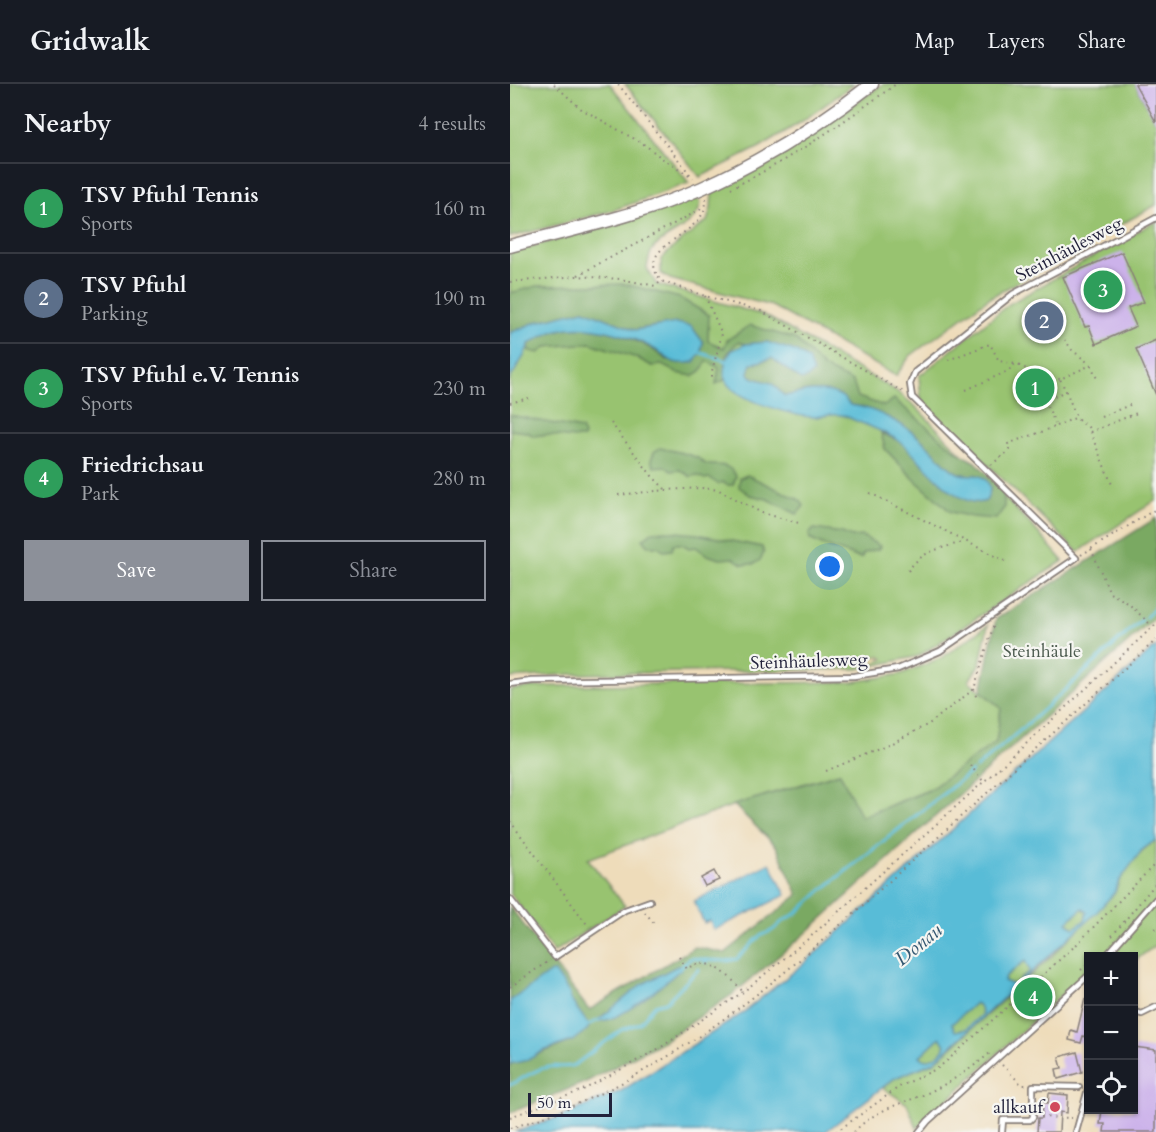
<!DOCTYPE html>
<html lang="en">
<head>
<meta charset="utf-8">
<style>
	body { margin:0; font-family:Cardo,serif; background:#242831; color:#f1f3f6 }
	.controls { position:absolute; right:18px; bottom:18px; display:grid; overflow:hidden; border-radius:0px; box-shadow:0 2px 4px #0004 }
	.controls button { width:54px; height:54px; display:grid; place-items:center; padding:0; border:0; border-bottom:2px solid #363941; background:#171b24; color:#f1f3f6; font:30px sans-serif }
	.scale { position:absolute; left:18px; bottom:15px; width:84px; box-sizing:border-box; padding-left:6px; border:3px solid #22223b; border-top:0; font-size:16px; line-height:21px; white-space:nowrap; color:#22223b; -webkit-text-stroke:4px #f6f6f2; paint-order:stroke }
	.you { position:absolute; left:320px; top:483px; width:21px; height:21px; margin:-15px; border:4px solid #fff; border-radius:50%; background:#1a73e8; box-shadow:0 0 0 9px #1a73e833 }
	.badge { display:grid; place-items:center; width:39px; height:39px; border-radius:50%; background:#8c9099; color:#fff; font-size:20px; font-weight:700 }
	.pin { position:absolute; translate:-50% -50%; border:3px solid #fff; box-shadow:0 2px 6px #0006 }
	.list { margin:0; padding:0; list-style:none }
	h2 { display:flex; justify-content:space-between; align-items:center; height:78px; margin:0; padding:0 24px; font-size:26px }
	h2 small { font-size:20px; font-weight:400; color:#9ea1a6 }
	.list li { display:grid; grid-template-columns:39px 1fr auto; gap:18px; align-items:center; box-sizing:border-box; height:90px; padding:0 24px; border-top:2px solid #363941 }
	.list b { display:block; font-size:22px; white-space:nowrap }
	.list p { margin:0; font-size:20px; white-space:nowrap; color:#9ea1a6 }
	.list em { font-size:20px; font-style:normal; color:#9ea1a6 }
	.actions { display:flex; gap:12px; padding:18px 24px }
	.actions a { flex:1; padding:14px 0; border:2px solid #8c9099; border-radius:0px; text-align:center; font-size:21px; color:#8c9099 }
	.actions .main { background:#8c9099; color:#fff }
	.icon { flex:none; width:33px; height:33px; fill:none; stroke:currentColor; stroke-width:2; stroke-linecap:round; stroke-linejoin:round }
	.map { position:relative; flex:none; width:646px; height:1048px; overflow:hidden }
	header { display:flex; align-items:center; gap:36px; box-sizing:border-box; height:84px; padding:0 30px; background:#171b24; border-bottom:2px solid #363941 }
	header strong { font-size:28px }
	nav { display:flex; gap:33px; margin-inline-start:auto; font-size:21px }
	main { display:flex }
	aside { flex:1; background:#171b24 }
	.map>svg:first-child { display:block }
	.green { fill:#98c370; stroke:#5d7256; stroke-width:1.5 }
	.forest { fill:#7aa962; stroke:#4e664e; stroke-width:1.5; fill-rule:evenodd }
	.sand { fill:#eeda9e; stroke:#887e6c; stroke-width:1.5 }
	.water { fill:#59bcd7; stroke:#3e6f89; stroke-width:1.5; fill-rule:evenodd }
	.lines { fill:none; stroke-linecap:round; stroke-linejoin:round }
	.stream { stroke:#59bcd7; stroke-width:3 }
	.building { fill:#ccb2ea }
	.service-casing { stroke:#887f7a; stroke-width:8 }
	.tertiary-casing { stroke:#887f7a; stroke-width:15 }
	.path { stroke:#887f7a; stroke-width:2; stroke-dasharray:1.5 4.5; stroke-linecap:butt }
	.service { stroke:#fff; stroke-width:4.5 }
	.tertiary { stroke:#fff; stroke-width:12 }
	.poi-dot { fill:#d1495b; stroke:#f6f6f2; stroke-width:2 }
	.labels { text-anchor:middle; stroke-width:4.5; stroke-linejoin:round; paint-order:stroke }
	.street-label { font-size:18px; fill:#22223b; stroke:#f6f6f2 }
	.park-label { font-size:18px; fill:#4b5a4e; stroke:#f6f6f2 }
	.poi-label { font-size:18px; fill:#22223b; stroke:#f6f6f2; text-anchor:end }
	.water-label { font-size:20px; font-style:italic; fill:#355872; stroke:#f6f6f2 }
</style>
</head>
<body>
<header>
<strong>Gridwalk</strong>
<nav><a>Map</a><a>Layers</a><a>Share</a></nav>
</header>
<main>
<aside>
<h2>Nearby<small>4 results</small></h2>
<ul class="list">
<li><span class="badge" style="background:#2e9e5b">1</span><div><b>TSV Pfuhl Tennis</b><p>Sports</p></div><em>160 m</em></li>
<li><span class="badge" style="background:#5c6f8a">2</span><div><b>TSV Pfuhl</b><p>Parking</p></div><em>190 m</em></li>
<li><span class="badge" style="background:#2e9e5b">3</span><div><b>TSV Pfuhl e.V. Tennis</b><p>Sports</p></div><em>230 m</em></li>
<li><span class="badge" style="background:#2e9e5b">4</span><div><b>Friedrichsau</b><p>Park</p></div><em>280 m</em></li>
</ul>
<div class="actions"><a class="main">Save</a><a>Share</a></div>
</aside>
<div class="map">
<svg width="646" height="1048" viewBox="0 0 646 1048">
	<rect width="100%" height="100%" fill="#f6f6f2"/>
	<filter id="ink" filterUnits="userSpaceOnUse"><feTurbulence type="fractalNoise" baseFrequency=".0167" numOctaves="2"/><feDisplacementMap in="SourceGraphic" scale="12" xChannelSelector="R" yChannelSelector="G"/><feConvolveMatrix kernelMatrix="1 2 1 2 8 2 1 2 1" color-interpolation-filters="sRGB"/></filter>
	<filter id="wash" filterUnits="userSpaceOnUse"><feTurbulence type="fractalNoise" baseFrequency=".008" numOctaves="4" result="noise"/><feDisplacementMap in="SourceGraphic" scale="24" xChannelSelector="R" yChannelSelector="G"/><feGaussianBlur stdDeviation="1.35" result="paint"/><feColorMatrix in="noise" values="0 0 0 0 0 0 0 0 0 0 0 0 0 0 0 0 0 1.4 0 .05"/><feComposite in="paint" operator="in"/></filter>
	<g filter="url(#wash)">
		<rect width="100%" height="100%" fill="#eedcba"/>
		<path class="green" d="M0 0H100L179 99 101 127 0 153Z
			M115 0H344L291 38 250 63 190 93Z
			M373 0H625L646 38V121L479 214 400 272 386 292 262 222 160 195 151 189V175L167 160 197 137 201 124 202 107 257 80Z
			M186 114 191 118C187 145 157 147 142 166 139 172 138 178 137 184L146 200 256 232 385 306 405 322 524 444 553 477 409 572 348 585 65 590 0 594V168L107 140Z
			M646 137V416L568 468 411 316 409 292 499 220Z
			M478 541 470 579 459 597 491 624 486 659 419 706 350 733 329 689 224 721 78 775 115 822 44 868 0 809V606L21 603 75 601 343 598 391 590 431 574Z
			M646 756V861L624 877V872H578V886L407 1044 397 1020 373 1004 385 994 425 978 542 872 605 808C607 804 608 799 610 795 617 779 632 766 646 756Z
			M572 824 577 828 575 836 564 845 557 838Z
			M516 876 520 887 504 901 494 897 496 892Z
			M465 919 469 921 472 930 456 946 445 948 441 940Z
			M431 952 435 961C432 970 424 975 415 976L410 972Z"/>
		<path class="forest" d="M115 200 170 214 199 231 198 257 214 264 217 256 240 241 285 255 314 284 343 298 348 313 374 322 384 315 446 367 467 379 494 408V424L486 435 462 433 441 428 405 396 375 365 371 349C377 352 384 354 389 357 411 372 446 428 476 417 480 409 482 403 476 396 467 387 456 394 446 388 433 380 426 369 416 360 398 342 364 323 340 321L330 311 306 307H297L275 312C270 309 266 302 261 300 251 295 232 296 241 280L262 274 291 296 257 258 236 260 228 258C211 274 215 274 215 296L206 300 209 284 197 277 191 287 183 292 167 289 152 281 142 282 127 274 80 259 36 263 29 269 19 267V260C28 255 38 248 48 246 81 237 131 254 157 276L191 269 193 258 181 242H146L125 246 74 226 26 238 0 249V209L27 202Z
			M0 331 71 345 74 351 73 354C56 355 40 348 24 352L17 348 0 346Z
			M150 364C160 366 179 370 188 374 191 376 193 379 196 380 208 384 216 376 226 392L223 401H217L212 398 208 400 199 394 195 395 186 391 181 393 170 386 161 387 155 382 144 383 141 376 144 368Z
			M237 391 290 416 294 422 287 430 257 415 240 411 229 403 230 394Z
			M646 434V533L294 851 223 910 155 956 76 998 0 1029V980C21 974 41 965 62 957L18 905 0 917V823L79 926 185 863 215 869 288 811 266 762 224 721 330 689 351 733 419 706 486 658 491 624 471 607 486 535ZM171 884 137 912 87 937 95 930Z
			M304 445 332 449 342 453 352 452 370 462 369 465 354 469 351 474C344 473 340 470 333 468 321 464 311 462 300 455L299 450Z
			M156 447 187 450 252 463 254 469 250 476 244 480H232L223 474 210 475 197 471 186 463 179 464 172 460H164L162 466 154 467 148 462H138L133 455 142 448Z"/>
		<path class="sand" d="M369 572 374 575 358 581H347L345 579 346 577Z"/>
		<path class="water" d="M74 226 125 246 166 239 181 242 193 258 191 269 184 278C163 282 162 277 146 266 122 251 76 238 48 246 38 248 28 255 19 260L14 272 0 295V249L26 238Z
			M257 258 285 267 298 275 303 289 297 294 291 296 262 274 241 280C232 296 251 295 261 299 266 302 270 309 275 312 292 308 312 303 329 311 333 312 337 318 340 321 364 323 398 342 416 360 426 369 433 380 446 388 456 394 467 387 476 396 482 403 480 409 476 417 447 428 410 373 389 357 373 346 352 340 335 332 325 328 313 333 303 333 285 333 222 314 216 297 212 287 216 275 222 266L236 260Z
			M646 562V756L632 766 609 797 605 808 587 828 424 978 385 994 315 1048H5L55 1031 111 1007 230 931 292 881ZM573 824 577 828 575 836 564 844 557 838ZM515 877 520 887 504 901 494 897 496 892ZM465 919 469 921 472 930 456 945 445 947 442 940ZM430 953 435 961C432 970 423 975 415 976L410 972Z
			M260 779 276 811 204 846 200 837 194 839 184 817Z
			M169 881 171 885C153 900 110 939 87 937L131 901Z
			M41 888H45L60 910V915L79 941 78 945 62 957 33 967 18 976 0 980V917Z"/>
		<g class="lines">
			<path class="stream" d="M191 269 217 277
				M645 524 646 507
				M636 533 645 524
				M466 684C524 637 576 585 632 536
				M195 878 198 876 217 877 227 875 250 852 263 846 273 837 287 829 312 806 462 687
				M168 885 181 874 198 876
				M76 942 89 936
				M0 1001C11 996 22 987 34 984 46 980 57 986 66 980L111 946 130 939 145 921 156 918 189 885"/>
		</g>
		<g id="blocks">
			<path class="building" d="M625 0H646V38Z
				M612 168 634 218 618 224 626 242 586 260 579 242 575 243 553 193Z
				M646 256V311L626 265Z
				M204 787 209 796 195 802 191 794Z
				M575 915 579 916V954L573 952 571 959 559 956 561 946 567 948Z
				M624 963 646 966V1048H594L595 1040H590L592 1026H624Z
				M567 968 572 988 548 995 546 985 552 984 549 973Z
				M539 1009 558 1011 557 1029 550 1028 549 1048H527L528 1034H532L533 1018 538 1019Z"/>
		</g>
	</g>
	<g filter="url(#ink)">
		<use href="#blocks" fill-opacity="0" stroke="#887f7a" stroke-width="1.5"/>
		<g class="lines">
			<g class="service-casing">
				<path id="service" d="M0 600 22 597 344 592 388 585 430 567 566 474 402 313 400 300 405 288 503 210 646 134
					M0 815 45 873 115 826 140 817
					M596 872 646 815
					M624 928 632 930 646 923
					M409 1048 418 1037 578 892
					M492 1048 493 1036H520L523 1033V1002L569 1003
					M566 1048 578 1005"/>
			</g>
			<g class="tertiary-casing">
				<path id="tertiary" d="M0 162C64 145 131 131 192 104 252 77 310 41 362 0"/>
			</g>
			<path class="path" d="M44 0 70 24 135 61 153 75 179 91
				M108 0 183 94
				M221 104C281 76 333 38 386 0
				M196 114C199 154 121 158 151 197L195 212 251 227 395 309
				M68 191 195 123
				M0 198 67 192 110 195 146 202 151 197
				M195 212 212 250 202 287V296
				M438 276 480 260 489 277 505 280
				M581 281 588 297
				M456 306 498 287 505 280 534 292 550 295
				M556 307 567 335
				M0 319 19 314
				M591 333 622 320
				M101 339 142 392 156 406
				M546 342 565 334 578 343 603 403
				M580 348 627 329
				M481 381 500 366 498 360C514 353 529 350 546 342L535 316 556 307 550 295 581 281 562 266 555 256
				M360 409 495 477
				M108 411 156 406 192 404 209 406 252 429 289 439
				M581 465 600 509 618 519 642 542
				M571 471 646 425
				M398 487C412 466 430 465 453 458
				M464 605 467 616
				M460 681 473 697
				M316 687 376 662 419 640 464 605 484 540
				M0 737 79 843
				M135 828 146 842
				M645 845 646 844
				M602 852 646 799
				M169 873 177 885C198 869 221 893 233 908
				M571 886 578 879
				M0 903 40 876
				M492 981 512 1001H517
				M575 997 578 989
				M0 1033 73 1006 150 964 233 908 298 855 518 658 646 540
				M531 1033 562 1034
				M0 1044C163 997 291 877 414 766 491 696 569 626 646 556
				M326 1048 389 1003 428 984 439 975 565 862 646 779
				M344 1048C363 1027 387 1021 413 1011 438 1000 460 986 480 969"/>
			<use href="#service" class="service"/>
			<use href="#tertiary" class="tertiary"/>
		</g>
	</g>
	<circle class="poi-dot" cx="545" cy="1023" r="6"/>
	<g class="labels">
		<g class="street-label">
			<text transform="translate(559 165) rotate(-28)" y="6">Steinhäulesweg</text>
			<text transform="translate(299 577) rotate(-2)" y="6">Steinhäulesweg</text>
		</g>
		<g class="park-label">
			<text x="532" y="573">Steinhäule</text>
		</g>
		<g class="poi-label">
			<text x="533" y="1029">allkauf</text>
		</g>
		<g class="water-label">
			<text transform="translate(408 860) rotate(-39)" y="7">Donau</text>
		</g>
	</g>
</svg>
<div class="controls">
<button>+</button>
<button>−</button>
<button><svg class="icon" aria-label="locate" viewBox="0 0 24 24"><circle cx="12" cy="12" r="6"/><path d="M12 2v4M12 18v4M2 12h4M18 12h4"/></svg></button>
</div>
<div class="scale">50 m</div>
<div class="you"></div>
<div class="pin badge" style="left:525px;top:304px;background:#2e9e5b">1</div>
<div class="pin badge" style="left:534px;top:237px;background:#5c6f8a">2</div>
<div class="pin badge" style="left:593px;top:206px;background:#2e9e5b">3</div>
<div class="pin badge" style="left:523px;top:913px;background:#2e9e5b">4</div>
</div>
</main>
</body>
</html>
